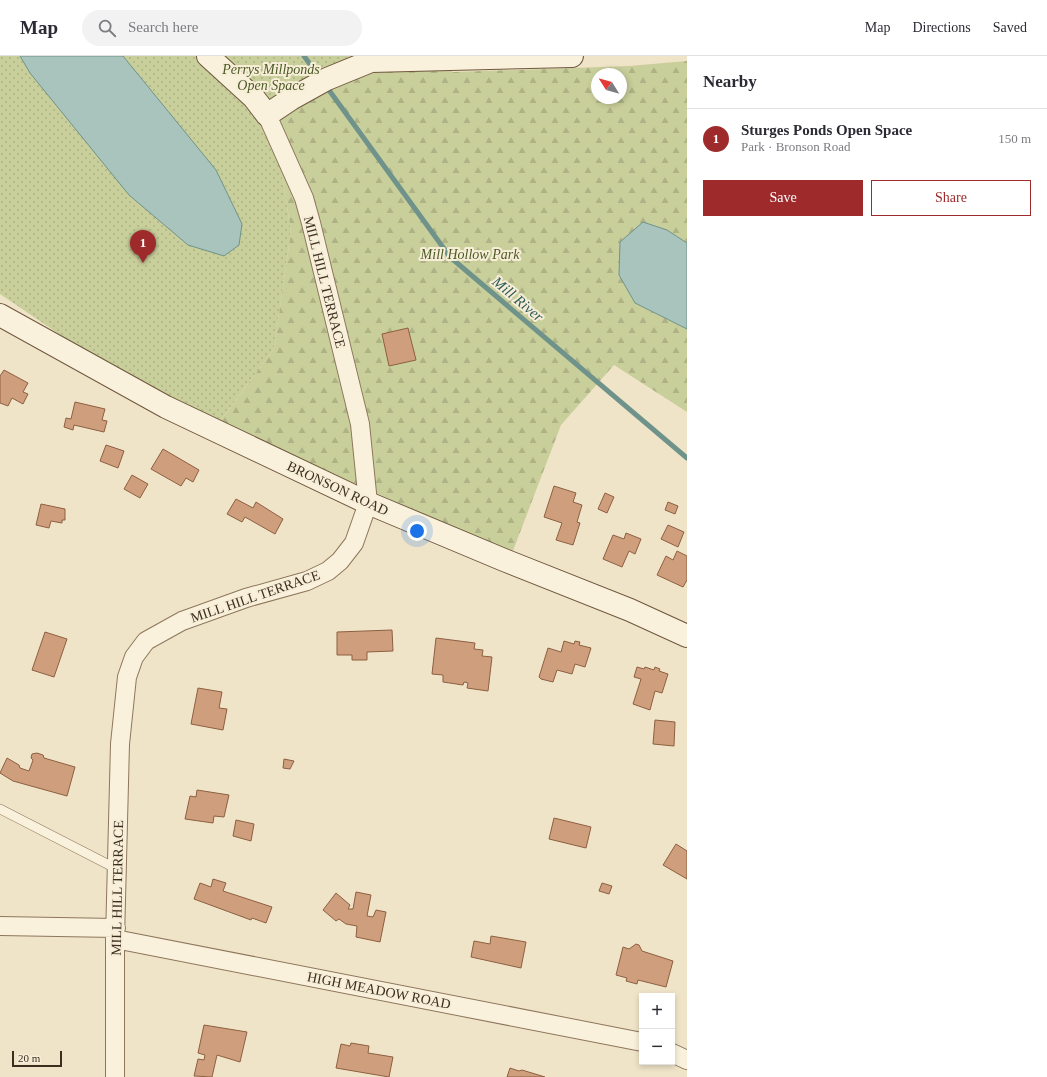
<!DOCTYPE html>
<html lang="en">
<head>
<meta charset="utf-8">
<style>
	body { margin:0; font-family:"Times New Roman",serif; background:#f2f2f3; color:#2b2b33 }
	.controls { position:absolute; right:12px; bottom:12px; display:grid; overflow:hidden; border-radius:0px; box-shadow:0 2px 6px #0003 }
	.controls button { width:36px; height:36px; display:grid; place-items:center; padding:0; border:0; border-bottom:1px solid #e1e1e2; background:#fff; color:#2b2b33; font:20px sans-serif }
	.compass { position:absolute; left:591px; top:12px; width:36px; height:36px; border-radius:50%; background:#fff; box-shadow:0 2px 6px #0003; rotate:307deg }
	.scale { position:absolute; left:12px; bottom:10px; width:50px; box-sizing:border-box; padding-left:4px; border:2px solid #3d2e20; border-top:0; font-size:11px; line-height:14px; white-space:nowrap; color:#3d2e20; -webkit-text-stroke:3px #f7eed8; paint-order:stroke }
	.you { position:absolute; left:417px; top:475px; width:14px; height:14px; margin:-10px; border:3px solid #fff; border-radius:50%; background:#1a73e8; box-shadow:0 0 0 6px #1a73e833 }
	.badge { display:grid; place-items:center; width:26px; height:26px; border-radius:50%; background:#9e2a2b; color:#fff; font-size:13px; font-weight:700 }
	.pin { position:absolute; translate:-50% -33px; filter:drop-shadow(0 1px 2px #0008) }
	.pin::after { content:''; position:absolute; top:21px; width:14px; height:12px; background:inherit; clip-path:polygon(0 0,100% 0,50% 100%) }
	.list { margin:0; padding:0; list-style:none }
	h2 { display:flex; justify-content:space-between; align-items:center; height:52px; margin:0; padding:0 16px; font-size:17px }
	h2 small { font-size:13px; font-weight:400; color:#7c7c81 }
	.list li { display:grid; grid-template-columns:26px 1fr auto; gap:12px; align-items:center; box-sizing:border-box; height:60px; padding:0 16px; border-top:1px solid #e1e1e2 }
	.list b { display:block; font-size:15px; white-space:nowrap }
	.list p { margin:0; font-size:13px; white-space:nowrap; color:#7c7c81 }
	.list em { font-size:13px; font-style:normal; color:#7c7c81 }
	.actions { display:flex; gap:8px; padding:12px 16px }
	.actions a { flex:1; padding:9px 0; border:1px solid #9e2a2b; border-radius:0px; text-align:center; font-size:14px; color:#9e2a2b }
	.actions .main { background:#9e2a2b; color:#fff }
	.icon { flex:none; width:22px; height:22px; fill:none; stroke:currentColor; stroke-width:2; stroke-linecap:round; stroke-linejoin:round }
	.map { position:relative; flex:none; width:687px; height:1021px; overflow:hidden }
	header { display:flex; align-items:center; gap:24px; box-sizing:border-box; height:56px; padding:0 20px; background:#fff; border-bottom:1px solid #e1e1e2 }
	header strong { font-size:19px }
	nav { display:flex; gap:22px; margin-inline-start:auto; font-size:14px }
	.search { width:280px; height:36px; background:#f2f2f3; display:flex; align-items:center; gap:10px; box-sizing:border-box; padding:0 14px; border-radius:22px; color:#7c7c81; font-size:15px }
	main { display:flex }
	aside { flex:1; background:#fff }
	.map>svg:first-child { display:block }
	.grass { fill:url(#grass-dots) }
	.forest { fill:url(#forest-firs); fill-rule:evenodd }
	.water { fill:#a9c4bc; stroke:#6f938a }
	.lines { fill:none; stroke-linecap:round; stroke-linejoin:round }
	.stream { stroke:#6f938a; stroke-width:5 }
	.building { fill:#cf9f7d; stroke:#8d5f41 }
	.lane-casing { stroke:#8d765c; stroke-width:10 }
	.street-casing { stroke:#8d765c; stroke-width:20 }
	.secondary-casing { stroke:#6f573f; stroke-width:24 }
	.lane { stroke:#faf1dc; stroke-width:9 }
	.street { stroke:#faf1dc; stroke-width:18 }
	.secondary { stroke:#faf1dc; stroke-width:22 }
	.labels { text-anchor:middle; stroke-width:4; stroke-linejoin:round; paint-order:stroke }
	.park-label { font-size:14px; font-style:italic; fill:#4d5a26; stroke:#f7eed8 }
	.street-label { font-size:14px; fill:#3d2e20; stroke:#f7eed8 }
	.water-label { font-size:15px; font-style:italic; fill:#2f5d5a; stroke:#f7eed8 }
</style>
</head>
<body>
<header>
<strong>Map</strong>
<div class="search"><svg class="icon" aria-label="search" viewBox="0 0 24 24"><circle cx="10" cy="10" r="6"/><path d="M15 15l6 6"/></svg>Search here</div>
<nav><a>Map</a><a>Directions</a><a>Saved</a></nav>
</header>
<main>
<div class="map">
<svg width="687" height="1021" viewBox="0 0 687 1021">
	<defs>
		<pattern id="grass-dots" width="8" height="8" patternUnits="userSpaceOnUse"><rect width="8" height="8" fill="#c9cf9b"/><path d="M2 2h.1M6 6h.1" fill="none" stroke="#aeb285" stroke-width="1.8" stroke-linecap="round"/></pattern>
		<pattern id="forest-firs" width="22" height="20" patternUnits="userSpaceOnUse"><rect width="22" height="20" fill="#c9cf9b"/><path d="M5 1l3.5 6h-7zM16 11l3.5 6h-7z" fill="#aeb285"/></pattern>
	</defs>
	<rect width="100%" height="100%" fill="#f0e4c8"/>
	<path class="grass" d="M0 0H350L270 45 291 175 274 293 218 368 84 295 0 238Z"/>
	<path class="forest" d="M350 0H424L453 16 629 10 687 5V356L614 309 561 369 511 500 408 451 218 368 274 293 291 175 270 45ZM597 18H621V42H597Z"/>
	<path class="water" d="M20 0H123L216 114 242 168 239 189 224 200 188 189 129 139 30 17Z
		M643 166 667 174 687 187V273L635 247 619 219 620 186Z"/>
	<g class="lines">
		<path class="stream" d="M304 0 320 22
			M326 30 450 201 687 402"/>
	</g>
	<path class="building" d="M408 272 416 304 389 310 382 278Z
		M4 314 28 327 23 336 28 338 23 348 12 342 8 350 0 347V320Z
		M75 346 105 353 102 364 107 365 104 376 74 369 73 374 64 371 66 362 71 363Z
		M106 389 124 395 118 412 100 405Z
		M163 393 199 414 193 426 186 422 181 430 151 413Z
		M132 419 148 428 140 442 124 433Z
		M554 430 576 437 573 446 582 449 577 466 580 467 573 489 556 484 562 467 544 461Z
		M605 437 614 441 607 457 598 453Z
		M236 443 253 452 256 446 283 463 275 478 245 461 242 466 227 458Z
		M668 446 678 450 675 458 665 454Z
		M41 448 65 453V464H62V467L51 465 49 472 36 469Z
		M668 469 684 476 678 491 661 483Z
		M626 477 641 483 635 498 629 495 622 511 603 503 613 479 624 483Z
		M677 495 687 500V524L683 531 657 519 666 500 673 504Z
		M392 574 393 595 367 596V604H352V599H337V576Z
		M45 576 67 583 54 621 32 614Z
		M436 582 475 587 474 593 483 594 482 600 492 601 488 635 467 632 468 627 464 626 463 629 443 626V619L432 618Z
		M564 585 574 588 575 585 580 586 579 589 591 592 585 611 575 608 572 618 557 614 553 626 541 623 539 621 548 592 561 596Z
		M637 611 644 613 645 611 654 614 655 611 660 613 659 615 668 618 662 637 655 635 650 654 633 648 641 623 634 621Z
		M198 632 222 636 219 652 227 653 223 674 191 668Z
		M655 664 675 666 674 690 653 688Z
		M37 697 43 699 44 702 75 711 67 740 13 725 0 717 7 702 19 709 20 712 29 715 33 704 31 702 32 698Z
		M284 703 294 705 290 713 283 712Z
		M197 734 229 739 224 761 214 760 213 767 185 763 190 740 196 741Z
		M554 762 591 771 586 792 549 783Z
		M236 764 254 768 251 785 233 780Z
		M676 788 687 795V823L663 809Z
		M213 823 226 827 223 835 272 851 266 867 252 862 251 864 194 843 200 827 211 831Z
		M602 827 612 830 609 838 599 835Z
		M356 836 371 839 367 860 373 861 376 854 386 856 380 886 356 881 357 870 346 868 339 863 336 865 323 854 336 837 350 849 348 853H353Z
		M491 880 526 886 521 912 471 901 474 885 490 888Z
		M636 888 639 889 642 895 673 905 666 931 638 924 637 928 626 925 627 922 616 919 623 891 629 893Z
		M204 969 247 976 240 1006 217 999 212 1021 194 1020 198 1003 204 1004 205 999 198 997Z
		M351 987 369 990 368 997 393 1001 389 1021 336 1012 341 988 350 990Z
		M510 1012 519 1015 522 1014 545 1021H507Z"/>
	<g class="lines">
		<g class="lane-casing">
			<path id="lane" d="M0 753 117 813"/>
		</g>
		<g class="street-casing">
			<path id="street" d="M0 870 116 872
				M115 883 642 986
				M672 997 687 1004
				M115 1021V883L120 688 127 621 134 601 146 585 182 565 246 542 307 525 328 515 340 505 354 487 368 447 360 368 311 167 304 142 267 59"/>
		</g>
		<g class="secondary-casing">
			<path id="secondary" d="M208 0 254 42 267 59 291 43 327 23 371 5 572 0
				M0 259 166 351 368 447 504 504 630 554 687 580"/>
		</g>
		<use href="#lane" class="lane"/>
		<use href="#street" class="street"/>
		<use href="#secondary" class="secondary"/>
	</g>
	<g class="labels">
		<g class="park-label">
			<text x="271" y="18">Perrys Millponds<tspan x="271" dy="16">Open Space</tspan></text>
			<text x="470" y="203">Mill Hollow Park</text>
		</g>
		<g class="street-label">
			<text transform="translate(325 226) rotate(76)" y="5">MILL HILL TERRACE</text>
			<text transform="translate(338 432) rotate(25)" y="5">BRONSON ROAD</text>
			<text transform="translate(255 540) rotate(-19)" y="5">MILL HILL TERRACE</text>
			<text transform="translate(117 832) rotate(-89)" y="5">MILL HILL TERRACE</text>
			<text transform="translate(379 934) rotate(11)" y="5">HIGH MEADOW ROAD</text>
		</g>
		<g class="water-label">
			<text transform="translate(518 243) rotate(40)" y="5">Mill River</text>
		</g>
	</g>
</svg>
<div class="controls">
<button>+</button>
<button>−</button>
</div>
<svg class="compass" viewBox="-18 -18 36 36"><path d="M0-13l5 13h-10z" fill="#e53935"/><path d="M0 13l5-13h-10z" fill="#7c7c81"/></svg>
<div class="scale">20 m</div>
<div class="you"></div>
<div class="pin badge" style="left:143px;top:207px">1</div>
</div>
<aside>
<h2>Nearby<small></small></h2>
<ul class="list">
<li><span class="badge">1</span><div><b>Sturges Ponds Open Space</b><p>Park · Bronson Road</p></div><em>150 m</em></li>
</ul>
<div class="actions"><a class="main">Save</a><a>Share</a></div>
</aside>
</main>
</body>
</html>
